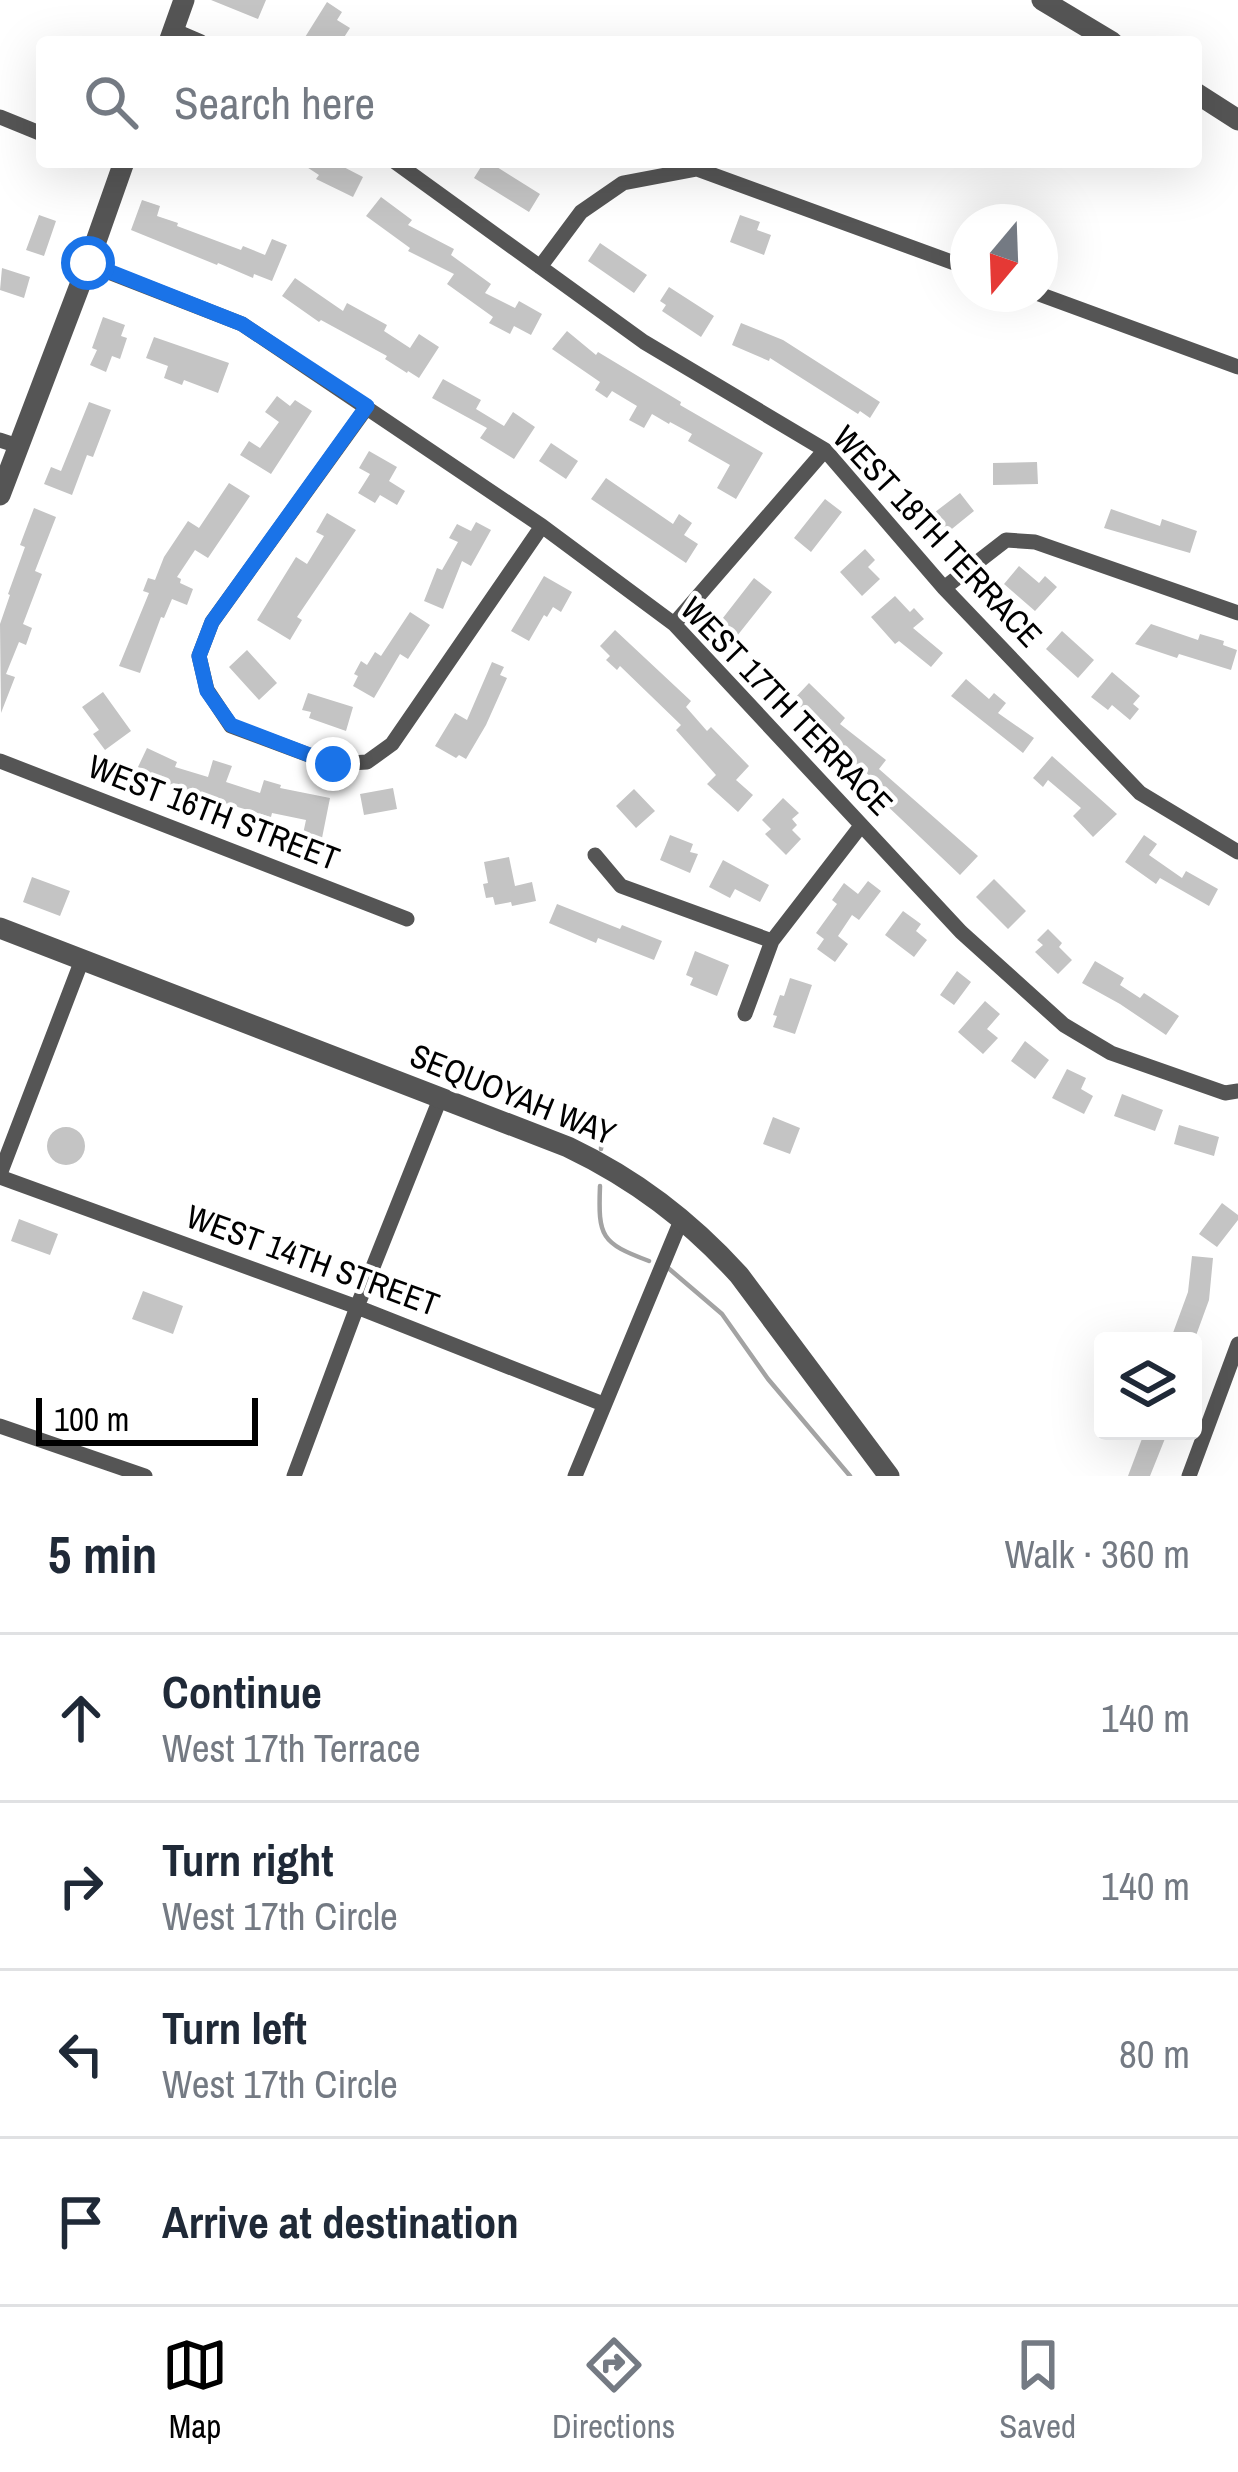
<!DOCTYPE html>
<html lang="en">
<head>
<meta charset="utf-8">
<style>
	body { margin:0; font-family:"Archivo Narrow",sans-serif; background:#f6f6f7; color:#1f2937 }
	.controls { position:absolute; right:36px; bottom:36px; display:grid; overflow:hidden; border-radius:12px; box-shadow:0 12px 48px #0002 }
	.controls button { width:108px; height:108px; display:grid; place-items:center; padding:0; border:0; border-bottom:3px solid #e0e1e3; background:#fff; color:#1f2937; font:60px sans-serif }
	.compass { position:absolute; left:950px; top:204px; width:108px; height:108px; border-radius:50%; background:#fff; box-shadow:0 12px 48px #0002; rotate:199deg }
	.scale { position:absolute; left:36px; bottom:30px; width:222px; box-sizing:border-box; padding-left:12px; border:6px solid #000; border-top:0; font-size:33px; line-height:42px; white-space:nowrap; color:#000; -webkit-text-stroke:9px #fff; paint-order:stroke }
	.stop { position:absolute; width:36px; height:36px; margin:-27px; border:9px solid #1a73e8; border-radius:50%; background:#fff }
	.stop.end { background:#1a73e8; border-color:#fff; box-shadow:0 3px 12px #0008 }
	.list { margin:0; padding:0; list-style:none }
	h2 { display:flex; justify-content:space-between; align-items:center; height:156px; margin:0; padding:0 48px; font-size:51px }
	h2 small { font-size:39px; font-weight:400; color:#747a83 }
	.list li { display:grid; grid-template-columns:78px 1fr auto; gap:36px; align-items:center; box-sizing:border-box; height:168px; padding:0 48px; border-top:3px solid #e0e1e3 }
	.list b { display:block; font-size:45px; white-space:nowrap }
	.list p { margin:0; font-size:39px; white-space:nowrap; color:#747a83 }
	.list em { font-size:39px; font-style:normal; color:#747a83 }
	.icon { flex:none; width:66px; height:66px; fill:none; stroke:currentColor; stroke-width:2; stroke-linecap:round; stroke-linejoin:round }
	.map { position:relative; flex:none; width:1238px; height:1476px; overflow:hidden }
	.search { position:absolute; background:#fff; box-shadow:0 12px 48px #0002; left:36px; right:36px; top:36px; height:132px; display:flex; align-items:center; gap:30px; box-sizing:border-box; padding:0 42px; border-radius:12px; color:#747a83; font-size:45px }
	.sheet { height:828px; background:#fff }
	nav { display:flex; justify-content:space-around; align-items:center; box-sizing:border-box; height:168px; border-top:3px solid #e0e1e3; background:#fff; font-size:33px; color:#747a83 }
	nav a { display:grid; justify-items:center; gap:6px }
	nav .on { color:#000 }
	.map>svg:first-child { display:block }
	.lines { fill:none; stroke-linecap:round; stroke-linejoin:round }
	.stream { stroke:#a3a3a3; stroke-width:4.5 }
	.building { fill:#c4c4c4 }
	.minor { stroke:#555; stroke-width:15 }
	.tertiary { stroke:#555; stroke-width:21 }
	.route { stroke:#1a73e8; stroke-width:15 }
	.labels { text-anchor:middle; stroke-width:9; stroke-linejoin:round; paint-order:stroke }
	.street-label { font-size:33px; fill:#000; stroke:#fff }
</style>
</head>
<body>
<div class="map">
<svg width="1238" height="1476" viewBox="0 0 1238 1476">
	<rect width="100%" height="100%" fill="#fff"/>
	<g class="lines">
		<path class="stream" d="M601 1149 602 1136
			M600 1186C598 1237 601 1243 649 1261
			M667 1267 722 1314 768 1379 850 1476"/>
	</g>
	<path class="building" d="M211 0H266L258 19Z
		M327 2 342 12 337 20 350 28 341 42H302Z
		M299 162H334L363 177 353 197 316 179 319 175Z
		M484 162H489L540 194 529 212 474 178Z
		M381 197 412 220 408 225 454 249 451 255 491 284 485 293 515 308 519 301 542 314 531 335 514 326 510 334 489 323 493 317 447 284 454 274 408 251 410 248 366 216Z
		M142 200 160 206 157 216 178 223 177 226 241 250 243 246 265 255 272 239 287 245 272 281 254 274 253 278 218 263 217 265 131 230Z
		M39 215 56 221 44 256 26 250Z
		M740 215 760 222 757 230 771 235 764 255 730 242Z
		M600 243 647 275 634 293 588 261Z
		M2 268 30 277 24 298 0 290Z
		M295 278 343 311 347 303 387 325 384 331 410 348 419 334 439 347 419 378 408 371 407 373 385 359 387 356 321 320 319 322 282 296Z
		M669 287 714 316 701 337 662 311 666 305 660 301Z
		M103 317 125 325 121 336 127 338 120 359 112 356 106 372 90 365 97 350 92 348Z
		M741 323 783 340 880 402 870 418 860 411 858 414 770 358 769 361 732 345Z
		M567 331 596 355 598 352 681 402 680 405 763 453 736 499 717 488 730 465 688 441 692 434 670 422 669 424 652 414 644 428 629 420 637 406 612 391 607 398 595 390 600 382 552 349Z
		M154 337 229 363 218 393 184 380 182 385 164 378 168 366 146 358Z
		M443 379 481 400 476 409 504 426 513 412 535 427 514 459 480 438 487 428 432 398Z
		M277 396 290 406 295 400 312 411 271 474 240 455 249 441 260 448 279 422 265 412Z
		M89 402 111 410 93 457 87 455 72 495 44 484 51 467 61 471Z
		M551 443 578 461 566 479 539 461Z
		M369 451 397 467 389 481 405 491 397 505 380 495 375 503 358 493 370 474 359 468Z
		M1037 462 1038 484 993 485V463Z
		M606 478 673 524 679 514 692 523 684 535 698 544 686 563 591 499Z
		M229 483 250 496 208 558 195 550 177 577 181 579 180 583 193 589 187 605 172 599 164 618 161 617 140 673 119 666 149 593 143 591 148 578 155 580 164 557 188 521 199 528Z
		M960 493 974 511 937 541 922 522Z
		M825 499 842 512 811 552 794 538Z
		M34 508 56 517 35 571 42 574 23 624 32 628 26 645 19 642 6 674 15 677 1 713 0 624 10 595 8 594 25 547 20 545Z
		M1111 509 1160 526 1162 519 1197 531 1190 553 1104 528Z
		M327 513 356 530 297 617 302 620 290 640 257 620 296 557 307 564 324 536 316 532Z
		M476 522 491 530 471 566 462 561 443 609 424 601 437 568 442 570 458 542 449 538 457 524 471 531Z
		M865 549 875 560 868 567 880 579 862 596 840 572Z
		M1019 566 1039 583 1045 576 1057 587 1035 611 1004 584Z
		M544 576 572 592 561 612 553 607 547 617 544 615 529 641 511 631Z
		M754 578 772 592 737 636 719 623Z
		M895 596 910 612 914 608 924 619 913 628 943 653 931 667 899 641 895 644 871 617Z
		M410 612 430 625 408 659 400 654 374 698 353 686 358 676 354 674 361 661 367 665 375 652 381 656Z
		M1151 624 1198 640 1200 634 1224 641 1223 645 1237 650 1231 670 1179 654 1177 658 1135 644Z
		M615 630 691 701 686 707 707 731 711 727 749 766 736 780 753 795 738 812 707 784 716 775 676 730 681 725 620 666 617 670 606 660 610 656 600 646Z
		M1062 631 1094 660 1078 678 1046 649Z
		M247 650 277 683 259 700 229 667Z
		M492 662 504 667 500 675 507 678 486 725 466 759 459 755 456 758 435 746 455 713 467 720Z
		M1112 672 1140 696 1133 704 1139 709 1130 720 1112 705 1108 710 1091 697Z
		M966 679 989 699 994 693 1006 703 998 713 1034 738 1023 753 951 696Z
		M809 683 845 718 840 724 886 760 879 769 978 856 960 875 880 799 888 790 810 729 816 722 793 700Z
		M103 692 131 731 105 750 93 734 99 730 82 707Z
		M308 693 353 707 346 731 309 718 311 712 302 710Z
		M147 748 177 762 175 767 208 777 213 760 232 766 226 782 260 793 264 780 281 785 280 788 330 798 322 838 303 834 306 820 272 813 271 817 181 790 138 767Z
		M1052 756 1117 814 1093 837 1073 816 1081 808 1048 780 1043 787 1033 778Z
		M393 788 397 809 364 815 360 794Z
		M634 789 655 811 636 828 616 806Z
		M783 798 799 813 792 819 797 825 792 830 801 839 786 855 765 834 771 829 762 820Z
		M670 835 693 844 690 852 698 854 690 873 660 860Z
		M1144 835 1157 844 1149 855 1182 878 1186 871 1218 889 1209 906 1160 878 1156 884 1125 862Z
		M509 857 515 886 532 882 536 901 512 906 511 902 495 905 493 897 486 898 483 884 488 883 484 862Z
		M723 860 769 885 760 902 735 889 730 898 709 887Z
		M32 877 70 891 60 916 23 902Z
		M994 879 1026 911 1008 929 976 897Z
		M868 881 881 891 859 920 852 915 838 936 848 944 835 962 817 949 824 939 816 933 837 904 832 900 844 883 858 894Z
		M557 904 620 929 622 925 662 941 654 960 598 938 596 943 549 923Z
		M903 911 921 924 916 931 927 940 914 957 885 935Z
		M1048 929 1062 943 1059 947 1072 960 1058 974 1035 952 1043 945 1037 940Z
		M695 951 729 965 717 996 690 985 693 978 686 975Z
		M1095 961 1124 978 1120 985 1140 998 1144 993 1179 1016 1166 1035 1120 1004 1082 983Z
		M957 971 971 982 954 1005 940 995Z
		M790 978 812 985 795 1034 773 1027 777 1016 773 1015 780 995 784 996Z
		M985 1001 1000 1014 987 1029 998 1038 983 1054 958 1032Z
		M1025 1041 1049 1060 1035 1079 1011 1061Z
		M1067 1069 1086 1078 1081 1089 1093 1096 1084 1114 1052 1098Z
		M1122 1094 1163 1110 1155 1131 1114 1116Z
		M773 1117 800 1128 790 1154 763 1144Z
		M1179 1125 1219 1137 1214 1156 1174 1144Z
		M47 1146a19 19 0 1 1 38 0a19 19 0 1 1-38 0Z
		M1222 1203 1238 1215V1220L1217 1247 1199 1234Z
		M19 1219 58 1234 50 1255 11 1241Z
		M1192 1256 1213 1258 1209 1300 1194 1341H1170L1188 1292Z
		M143 1291 183 1306 173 1334 132 1319Z
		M1168 1431 1150 1476H1128L1143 1436 1132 1431Z"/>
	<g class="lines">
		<path class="minor" d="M173 30 201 42
			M0 117 42 134
			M395 162 644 342 825 450 944 588 1140 793 1238 852
			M88 264 242 324 542 526 674 624 961 932 1064 1025 1111 1053 1225 1093 1238 1091
			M540 267 581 212 623 183 697 169 968 268
			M1039 294 1238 367
			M367 407 212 622 199 656 207 690 231 726 333 764 367 762 392 744 542 526
			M0 440 18 446
			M944 588 1006 540 1035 542 1238 613
			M674 624 825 450
			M0 761 407 919
			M595 855 621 886 772 941
			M745 1014 772 941 860 827
			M0 1174 82 960
			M0 1177 357 1307 603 1404
			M0 1426 145 1476
			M294 1476 357 1307 440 1099
			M575 1476 682 1218
			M1189 1476 1238 1344"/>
		<path class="tertiary" d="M1042 0 1112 42
			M169 42 184 0
			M1196 93 1238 120
			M0 495 88 264 124 162
			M0 928 568 1147C635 1179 689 1220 739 1275L889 1476"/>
	</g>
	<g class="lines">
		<path class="route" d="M88 263 242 324 367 406 212 622 199 656 207 691 231 725 333 764"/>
	</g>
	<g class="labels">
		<g class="street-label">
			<text transform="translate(938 536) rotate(47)" y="12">WEST 18TH TERRACE</text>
			<text transform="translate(787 706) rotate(46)" y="12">WEST 17TH TERRACE</text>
			<text transform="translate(214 812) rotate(21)" y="12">WEST 16TH STREET</text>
			<text transform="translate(513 1094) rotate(22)" y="12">SEQUOYAH WAY</text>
			<text transform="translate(313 1260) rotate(20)" y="12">WEST 14TH STREET</text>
		</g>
	</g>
</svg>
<div class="controls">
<button><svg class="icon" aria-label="layers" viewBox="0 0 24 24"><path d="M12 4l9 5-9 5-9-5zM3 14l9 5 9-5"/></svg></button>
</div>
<svg class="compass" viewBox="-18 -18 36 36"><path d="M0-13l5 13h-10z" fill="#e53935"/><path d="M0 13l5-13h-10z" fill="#747a83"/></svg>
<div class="scale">100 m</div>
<div class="stop" style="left:88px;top:263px"></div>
<div class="stop end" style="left:333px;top:764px"></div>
<div class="search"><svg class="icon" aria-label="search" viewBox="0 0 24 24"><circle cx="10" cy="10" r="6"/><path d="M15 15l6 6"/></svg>Search here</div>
</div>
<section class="sheet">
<h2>5 min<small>Walk · 360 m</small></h2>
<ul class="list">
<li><svg class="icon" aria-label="ahead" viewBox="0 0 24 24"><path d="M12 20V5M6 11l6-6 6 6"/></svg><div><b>Continue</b><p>West 17th Terrace</p></div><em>140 m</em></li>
<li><svg class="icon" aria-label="right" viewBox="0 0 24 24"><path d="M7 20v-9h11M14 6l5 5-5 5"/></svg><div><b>Turn right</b><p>West 17th Circle</p></div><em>140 m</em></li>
<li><svg class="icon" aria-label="left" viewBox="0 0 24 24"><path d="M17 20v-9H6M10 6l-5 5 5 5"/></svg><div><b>Turn left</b><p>West 17th Circle</p></div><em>80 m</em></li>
<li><svg class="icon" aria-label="arrive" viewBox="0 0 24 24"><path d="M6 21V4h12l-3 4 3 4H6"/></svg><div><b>Arrive at destination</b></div></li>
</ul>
</section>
<nav>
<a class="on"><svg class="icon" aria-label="map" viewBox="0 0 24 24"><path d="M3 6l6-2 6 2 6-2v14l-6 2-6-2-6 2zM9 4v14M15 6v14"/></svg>Map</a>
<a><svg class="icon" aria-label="directions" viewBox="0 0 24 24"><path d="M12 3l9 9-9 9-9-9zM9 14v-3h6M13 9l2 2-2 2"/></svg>Directions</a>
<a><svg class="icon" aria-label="saved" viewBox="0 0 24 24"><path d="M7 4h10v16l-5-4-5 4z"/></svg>Saved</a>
</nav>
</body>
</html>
